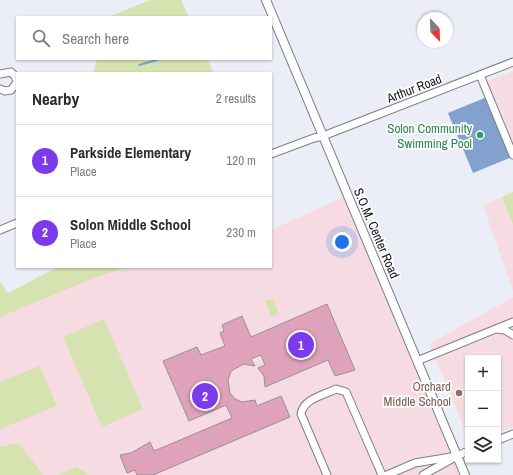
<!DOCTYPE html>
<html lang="en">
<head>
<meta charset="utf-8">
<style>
	body { margin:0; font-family:"Archivo Narrow",sans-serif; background:#f7f7f7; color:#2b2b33 }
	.controls { position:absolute; right:12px; bottom:12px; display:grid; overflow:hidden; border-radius:0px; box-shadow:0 1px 3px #0004 }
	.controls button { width:36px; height:36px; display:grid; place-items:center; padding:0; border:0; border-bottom:1px solid #e1e1e2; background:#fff; color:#2b2b33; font:20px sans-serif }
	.compass { position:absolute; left:417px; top:12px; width:36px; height:36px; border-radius:50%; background:#fff; box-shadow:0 1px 3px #0004; rotate:157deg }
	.you { position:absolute; left:342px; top:242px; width:14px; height:14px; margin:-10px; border:3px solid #fff; border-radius:50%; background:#1a73e8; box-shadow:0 0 0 6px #1a73e833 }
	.badge { display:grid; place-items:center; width:26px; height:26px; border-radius:50%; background:#7c3aed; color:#fff; font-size:13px; font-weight:700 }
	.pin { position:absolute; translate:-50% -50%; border:2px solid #fff; box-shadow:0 1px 4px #0006 }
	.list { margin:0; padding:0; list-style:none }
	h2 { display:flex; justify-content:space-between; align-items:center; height:52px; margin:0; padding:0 16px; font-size:17px }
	h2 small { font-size:13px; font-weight:400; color:#7c7c81 }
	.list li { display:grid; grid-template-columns:26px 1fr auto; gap:12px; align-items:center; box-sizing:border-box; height:72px; padding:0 16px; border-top:1px solid #e1e1e2 }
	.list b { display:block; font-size:15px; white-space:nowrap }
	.list p { margin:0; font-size:13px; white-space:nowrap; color:#7c7c81 }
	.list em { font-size:13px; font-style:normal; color:#7c7c81 }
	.icon { flex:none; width:22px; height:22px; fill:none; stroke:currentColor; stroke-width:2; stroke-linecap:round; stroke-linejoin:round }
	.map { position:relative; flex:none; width:513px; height:475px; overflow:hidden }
	.search { position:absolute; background:#fff; box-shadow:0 1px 3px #0004; left:16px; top:16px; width:256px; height:44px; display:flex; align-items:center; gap:10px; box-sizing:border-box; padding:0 14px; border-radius:0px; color:#7c7c81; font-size:15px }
	.panel { position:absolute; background:#fff; box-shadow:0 1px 3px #0004; left:16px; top:72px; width:256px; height:196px; border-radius:0px }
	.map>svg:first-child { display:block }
	.education { fill:#f6dce2 }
	.green { fill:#d6e3b0 }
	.water { fill:#82a1cf }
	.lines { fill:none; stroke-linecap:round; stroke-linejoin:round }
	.stream { stroke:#82a1cf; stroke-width:2 }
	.building { fill:#dea3ba; stroke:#9a8f93 }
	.minor-casing { stroke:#7d7e87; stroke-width:9 }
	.major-casing { stroke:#7d7e87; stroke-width:10 }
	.minor { stroke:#fff; stroke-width:7 }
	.major { stroke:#fff; stroke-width:8 }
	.leisure-dot { fill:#2e9e5b; stroke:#fff; stroke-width:1.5 }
	.education-dot { fill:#8d6e63; stroke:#fff; stroke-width:1.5 }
	.labels { text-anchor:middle; stroke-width:3.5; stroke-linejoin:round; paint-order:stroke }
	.street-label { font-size:13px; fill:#141518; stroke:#fff }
	.leisure-label { font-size:13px; fill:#27864d; stroke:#fff; text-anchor:end }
	.education-label { font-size:13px; fill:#785e54; stroke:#fff; text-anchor:end }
</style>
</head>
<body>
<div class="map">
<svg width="513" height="475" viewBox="0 0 513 475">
	<rect width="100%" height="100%" fill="#ebedf7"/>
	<path class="education" d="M513 71V144L487 81Z
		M513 192V291L483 205Z
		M348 195 465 475H90L76 467 57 475H44L18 443 0 447V314L109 267H271V230Z
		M513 297V427L498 432V358H468V437L429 344Z"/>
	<path class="green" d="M150 0H181L189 17H109Z
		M97 59H207L214 73H93Z
		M513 192V224L502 197Z
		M58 267H128L94 278 0 317V282L8 293Z
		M273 298 279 314 271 317 265 301Z
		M104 319 143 409 102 427 63 337Z
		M40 366 57 406 0 429V382Z
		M18 443 44 475H0V447Z
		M76 467 90 475H57Z"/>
	<path class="water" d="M487 97 512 157 473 173 448 113Z"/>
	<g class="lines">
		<path class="stream" d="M139 65 157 60"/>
	</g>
	<path class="building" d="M327 304 355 370 335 376 328 360 265 387 264 376 258 368 265 365 261 355 251 359 255 366 244 364 231 371 228 380 230 393 235 399 242 402 255 400 257 406 281 396 290 417 153 475H137L135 470 127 473 120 455 131 453 150 442 154 451 232 418 226 405 189 421 163 361 197 347 201 355 225 346 220 333 224 331 222 325 242 316 251 337Z"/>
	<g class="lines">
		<g class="minor-casing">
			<path id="minor" d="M0 74 11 72 15 76 17 82 11 90 5 91 0 89
				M480 75 513 155
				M271 154 314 138 323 136 513 62
				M0 230 17 223
				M496 329 505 330 513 335
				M417 361 513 322
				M498 440 513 434
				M327 475 301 414C303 399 324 395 336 389L346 392 382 475
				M387 475 415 463 457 456
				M423 475 457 456 468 451"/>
		</g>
		<g class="major-casing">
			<path id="major" d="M266 0 465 475"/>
		</g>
		<use href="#minor" class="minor"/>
		<use href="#major" class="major"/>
	</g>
	<circle class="leisure-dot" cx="480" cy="135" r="4"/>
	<circle class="education-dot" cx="459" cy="393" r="4"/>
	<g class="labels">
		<g class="street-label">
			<text transform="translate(414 88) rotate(-21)" y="5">Arthur Road</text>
			<text transform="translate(377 233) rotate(67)" y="5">S.O.M. Center Road</text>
		</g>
		<g class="leisure-label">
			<text x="472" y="133">Solon Community<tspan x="472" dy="15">Swimming Pool</tspan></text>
		</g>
		<g class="education-label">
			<text x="451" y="391">Orchard<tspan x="451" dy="15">Middle School</tspan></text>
		</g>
	</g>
</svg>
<div class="controls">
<button>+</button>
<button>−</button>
<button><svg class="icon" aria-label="layers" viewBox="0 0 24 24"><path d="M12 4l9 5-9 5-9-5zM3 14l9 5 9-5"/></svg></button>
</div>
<svg class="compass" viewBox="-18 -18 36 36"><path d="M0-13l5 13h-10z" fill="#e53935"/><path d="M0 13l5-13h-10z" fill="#7c7c81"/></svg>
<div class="you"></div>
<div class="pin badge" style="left:301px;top:345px">1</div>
<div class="pin badge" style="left:205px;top:396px">2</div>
<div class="search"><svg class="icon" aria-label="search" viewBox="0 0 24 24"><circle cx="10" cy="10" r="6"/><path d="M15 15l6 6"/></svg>Search here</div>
<section class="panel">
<h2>Nearby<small>2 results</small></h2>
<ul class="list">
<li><span class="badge">1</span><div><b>Parkside Elementary</b><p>Place</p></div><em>120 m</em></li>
<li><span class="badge">2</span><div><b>Solon Middle School</b><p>Place</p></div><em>230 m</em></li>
</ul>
</section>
</div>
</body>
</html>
